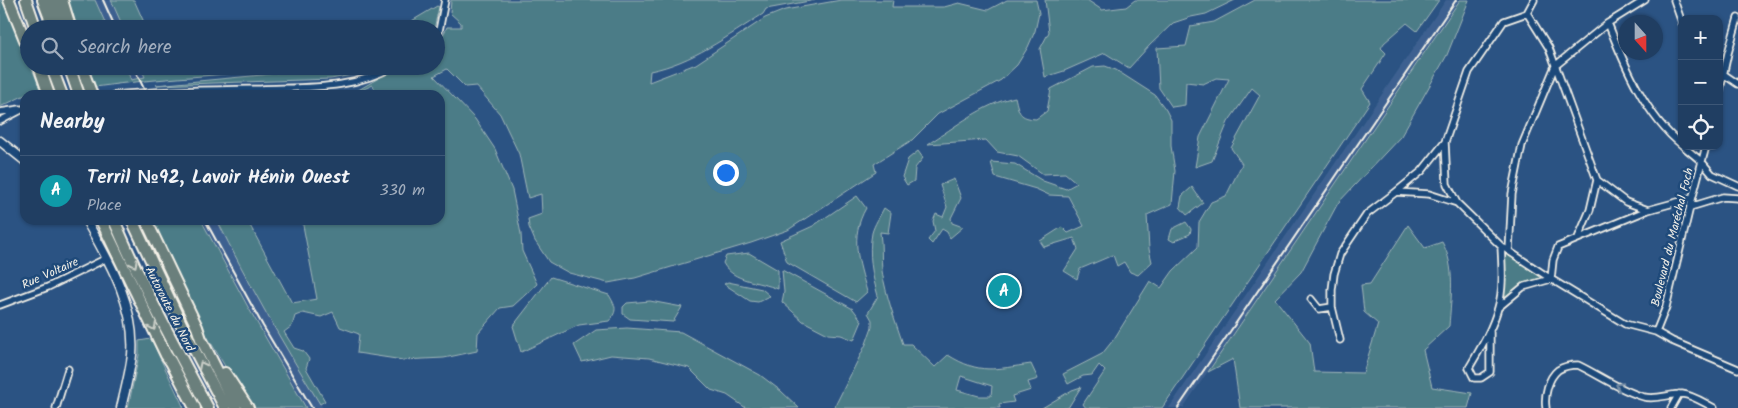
<!DOCTYPE html>
<html lang="en">
<head>
<meta charset="utf-8">
<style>
	body { margin:0; font-family:Kalam,sans-serif; background:#284568; color:#f1f3f6 }
	.controls { position:absolute; right:15px; top:15px; display:grid; overflow:hidden; border-radius:10px; box-shadow:0 1px 4px #0004 }
	.controls button { width:45px; height:45px; display:grid; place-items:center; padding:0; border:0; border-bottom:1px solid #3d5777; background:#203e62; color:#f1f3f6; font:25px sans-serif }
	.compass { position:absolute; left:1618px; top:15px; width:45px; height:45px; border-radius:50%; background:#203e62; box-shadow:0 1px 4px #0004; rotate:159deg }
	.you { position:absolute; left:725px; top:172px; width:18px; height:18px; margin:-12px; border:4px solid #fff; border-radius:50%; background:#1a73e8; box-shadow:0 0 0 8px #1a73e833 }
	.badge { display:grid; place-items:center; width:32px; height:32px; border-radius:50%; background:#8c9099; color:#fff; font-size:16px; font-weight:700 }
	.pin { position:absolute; translate:-50% -50%; border:2px solid #fff; box-shadow:0 1px 5px #0006 }
	.list { margin:0; padding:0; list-style:none }
	h2 { display:flex; justify-content:space-between; align-items:center; height:65px; margin:0; padding:0 20px; font-size:21px }
	h2 small { font-size:16px; font-weight:400; color:#a2aebe }
	.list li { display:grid; grid-template-columns:32px 1fr auto; gap:15px; align-items:center; box-sizing:border-box; height:70px; padding:0 20px; border-top:1px solid #3d5777 }
	.list b { display:block; font-size:19px; white-space:nowrap }
	.list p { margin:0; font-size:16px; white-space:nowrap; color:#a2aebe }
	.list em { font-size:16px; font-style:normal; color:#a2aebe }
	.icon { flex:none; width:28px; height:28px; fill:none; stroke:currentColor; stroke-width:2; stroke-linecap:round; stroke-linejoin:round }
	.map { position:relative; flex:none; width:1738px; height:408px; overflow:hidden }
	.search { position:absolute; background:#203e62; box-shadow:0 1px 4px #0004; left:20px; top:20px; width:425px; height:55px; display:flex; align-items:center; gap:12px; box-sizing:border-box; padding:0 18px; border-radius:28px; color:#a2aebe; font-size:19px }
	.panel { position:absolute; background:#203e62; box-shadow:0 1px 4px #0004; left:20px; top:90px; width:425px; height:135px; border-radius:15px }
	.map>svg:first-child { display:block }
	.built { fill:#3d6190 }
	.green { fill:#4b7c87; stroke:#a0b6b8; fill-rule:evenodd }
	.lines { fill:none; stroke-linecap:round; stroke-linejoin:round }
	.minor-casing { stroke:#f4f1e8; stroke-width:9 }
	.secondary-casing { stroke:#f4f1e8; stroke-width:11 }
	.motorway-casing { stroke:#f4f1e8; stroke-width:14 }
	.minor { stroke:#1f4a7a; stroke-width:5.5 }
	.secondary { stroke:#1f4a7a; stroke-width:8 }
	.motorway { stroke:#6b7f7c; stroke-width:10 }
	.rail { stroke:#f4f1e8; stroke-width:2 }
	.oneway { stroke:#cbcfc8 }
	.oneway2 { stroke:#748da6 }
	.labels { text-anchor:middle; stroke-width:5; stroke-linejoin:round; paint-order:stroke }
	.street-label { font-size:12px; fill:#f4f1e8; stroke:#1f4a7a }
</style>
</head>
<body>
<div class="map">
<svg width="1738" height="408" viewBox="0 0 1738 408">
	<rect width="100%" height="100%" fill="#2b5383"/>
	<filter id="ink" filterUnits="userSpaceOnUse"><feTurbulence type="fractalNoise" baseFrequency=".02" numOctaves="2"/><feDisplacementMap in="SourceGraphic" scale="10" xChannelSelector="R" yChannelSelector="G"/><feConvolveMatrix kernelMatrix="1 2 1 2 8 2 1 2 1" color-interpolation-filters="sRGB"/></filter>
	<g filter="url(#ink)">
		<path class="built" d="M95 0H111L124 29H108Z
			M1446 0H1460L1183 408H1169Z
			M125 66H140L145 78 131 80Z
			M201 220H217L246 277 292 358 323 408H306L248 307Z"/>
		<path class="green" d="M0 0H3L29 62V66H31L42 93 25 95 0 107Z
			M68 0H95L108 29H76Z
			M111 0H134L147 29H124Z
			M451 0H815L766 9 763 14C728 36 691 63 650 71L649 82 696 64 765 18 785 10 841 0H893L892 7H944L959 3 988 10 1007 0H1036L1039 13 1035 31 1028 47 1017 65 1001 80 938 114 912 140 874 164 876 172 788 230 751 243 635 278 608 283 569 273 549 262 535 241 529 227 528 219 542 214 541 194 528 198 519 154 500 114 476 86 465 87 447 69 434 76 475 119 495 149 512 190 521 234 522 251 537 284 513 306 500 308 478 333 477 351 444 358 403 360 357 353 359 334 340 327 333 312 321 317 303 313 295 316 292 326 284 332 294 348 303 351 309 359 306 368 325 401 320 404C283 344 248 283 217 220H247L292 303 317 299 302 220H440V95H377L373 85 350 95 399 66H436V49L447 27H461V23L450 13Z
			M1045 0H1087L1102 10 1126 7 1135 0H1235L1206 14 1191 17 1173 23 1150 45 1129 68 1105 53 1064 71 1045 77 1040 49 1049 32Z
			M1255 0H1439L1417 31 1407 23 1384 43 1381 48 1386 53 1362 89 1370 102 1162 408H1086L1083 404 1105 371 1099 365 1092 375 1083 376 1068 384 1063 374 1102 354 1114 339 1150 281 1161 288 1173 271 1198 247 1199 222 1211 202 1226 196 1242 164 1231 148 1260 95 1252 88 1228 122 1212 161 1195 167 1200 137 1229 79 1216 78 1203 84 1186 82 1185 105 1172 107 1159 88 1157 48 1186 46 1191 26 1214 22Z
			M1460 0H1469L1447 55 1401 136 1338 203 1301 272 1275 299 1310 343 1314 372 1363 373 1378 324 1364 312 1361 285 1370 284 1408 225 1425 248 1442 242C1456 267 1451 298 1449 326L1423 350 1432 387 1472 393 1468 408H1240L1233 359 1208 372Z
			M437 6 439 7 434 29H382L410 22Z
			M88 66H125L131 80 145 77 140 66H164L166 70 201 66H297C230 76 162 77 95 87Z
			M321 66H378L357 74 331 79 156 85 262 75Z
			M1105 66 1116 70 1155 95 1166 110 1171 120V146L1175 171 1172 204 1147 215 1149 249 1152 262 1138 275 1130 272 1124 262 1117 266 1113 255 1080 269 1077 279 1064 271 1078 249 1074 238 1044 247 1040 241 1062 227 1068 233 1084 226 1068 196 1049 195 1036 189 995 177 991 162 1015 164 1043 181 1066 189 1077 183 1065 173 1043 174 1018 156 997 152 986 140 928 144C955 127 983 104 1015 97 1019 113 1019 118 1036 119L1047 111 1051 89 1093 67Z
			M918 151 923 158 915 168 914 181 907 185 902 177 908 159Z
			M954 179 961 198 951 218 952 223 963 227 950 238 947 232 942 229 932 244 928 240 935 231 933 221 936 214 943 217 947 207 940 185Z
			M1192 187 1203 203 1187 215 1180 207 1182 196Z
			M857 196 866 208C849 238 859 261 867 292L856 302 787 262 780 241 813 226Z
			M884 208 891 213 888 233 880 232C882 245 881 259 882 271 886 296 895 320 903 344H911L935 367 948 355C980 375 995 369 1031 364L1038 379 1028 382 1031 390 1012 396 1014 402 999 404 1000 408H834L866 344 872 327V320L868 313 878 296C872 275 868 254 872 233 874 225 880 216 884 208ZM961 376 992 386 991 396H979L957 390Z
			M151 220H201L248 307 306 408H254L235 383 201 326Z
			M1186 222 1191 229 1190 234 1176 240 1174 242 1169 239 1172 229Z
			M749 253 778 270V289C759 281 733 282 723 263L726 256Z
			M1508 255 1540 275 1541 278 1523 283 1506 298H1504L1503 256Z
			M782 270 853 309 862 321 854 340 841 335 828 334 803 321 782 302 784 292Z
			M551 277 609 295C616 307 618 310 609 321L579 325 521 352 513 326Z
			M728 282 762 289 770 296 758 302 750 301 724 284Z
			M650 301 682 307 673 322 630 319 623 314V307L627 303Z
			M627 328 681 332 760 375 781 391 799 408H746L727 395 711 390 689 368 649 358 611 355 582 362 574 345 596 330Z
			M151 339 184 408H128L139 355V341Z
			M1081 387 1068 408H1042L1072 390Z"/>
		<g class="lines">
			<g class="minor-casing">
				<path id="minor" d="M1534 0 1527 13 1549 48 1597 180 1590 210 1578 238
					M1674 0 1682 23
					M1608 23C1624 64 1646 117 1682 145
					M436 39 439 31 445 0
					M1719 71 1738 84
					M1719 94 1728 53 1738 18
					M115 95C164 90 212 90 261 89 306 87 354 90 394 66
					M0 112 20 109
					M0 121 25 108
					M1445 142 1447 184 1457 203 1501 246 1551 279 1625 324 1656 332 1672 341 1738 369
					M1683 146 1701 161 1712 174 1738 186
					M1597 180 1626 202 1648 210
					M1396 192 1422 171 1445 142 1469 72 1504 21 1527 13
					M1690 207 1723 197 1738 198
					M1509 251 1512 194 1522 145 1555 66 1608 23 1645 0
					M1311 299 1319 309 1332 307
					M0 305 48 287 107 258
					M1499 307 1523 287 1551 279 1553 260 1558 247 1648 210 1692 198
					M1490 332V372L1481 378H1474L1469 368C1480 349 1492 330 1498 308 1504 288 1502 266 1501 246
					M1656 332 1666 307 1690 207 1706 146
					M1340 340 1332 307V290L1334 274 1340 254 1367 214 1396 192 1429 194 1457 203
					M56 408 68 369
					M1546 408C1544 396 1548 378 1558 370 1564 366 1572 365 1578 365 1599 375 1621 391 1644 397 1657 400 1669 394 1682 394 1693 395 1704 403 1714 408
					M1671 408 1679 394"/>
			</g>
			<g class="secondary-casing">
				<path id="secondary" d="M0 141 25 161
					M86 220C109 261 136 306 132 355 130 372 125 391 121 408"/>
			</g>
			<g class="motorway-casing">
				<path id="motorway" d="M9 0 29 50
					M26 0 36 29
					M43 0 54 29
					M53 0 65 29
					M62 0 69 23
					M39 66 49 95
					M51 66 62 95
					M69 66 79 95
					M81 66 92 95
					M101 220 166 355 171 362 195 408
					M114 220C141 284 175 346 208 408
					M132 220 184 330 225 408
					M146 220 197 327 201 339 236 408
					M225 373 248 408"/>
			</g>
			<use href="#minor" class="minor"/>
			<use href="#secondary" class="secondary"/>
			<use href="#motorway" class="motorway"/>
			<path class="rail" d="M103 0 116 29
				M133 66 147 95
				M205 220 263 326 312 408
				M1178 408 1456 0"/>
		</g>
		<defs><path id="oneway-chevron" d="M-2-3.5L2.5 0L-2 3.5" fill="none" stroke-width="1.6" stroke-linecap="round" stroke-linejoin="round" transform="scale(1.25)"/></defs>
		<g class="oneway">
			<use href="#oneway-chevron" transform="translate(134 264) rotate(63)"/>
			<use href="#oneway-chevron" transform="translate(153 327) rotate(64)"/>
			<use href="#oneway-chevron" transform="translate(202 365) rotate(-117)"/>
		</g>
		<use class="oneway2" href="#oneway-chevron" transform="translate(1619 386) rotate(-153)"/>
	</g>
	<g class="labels">
		<g class="street-label">
			<text transform="translate(1672 237) rotate(-76)" y="4">Boulevard du Maréchal Foch</text>
			<text transform="translate(50 273) rotate(-24)" y="4">Rue Voltaire</text>
			<text transform="translate(170 309) rotate(63)" y="4">Autoroute du Nord</text>
		</g>
	</g>
</svg>
<div class="controls">
<button>+</button>
<button>−</button>
<button><svg class="icon" aria-label="locate" viewBox="0 0 24 24"><circle cx="12" cy="12" r="6"/><path d="M12 2v4M12 18v4M2 12h4M18 12h4"/></svg></button>
</div>
<svg class="compass" viewBox="-18 -18 36 36"><path d="M0-13l5 13h-10z" fill="#e53935"/><path d="M0 13l5-13h-10z" fill="#a2aebe"/></svg>
<div class="you"></div>
<div class="pin badge" style="left:1004px;top:291px;background:#0f9aa8">A</div>
<div class="search"><svg class="icon" aria-label="search" viewBox="0 0 24 24"><circle cx="10" cy="10" r="6"/><path d="M15 15l6 6"/></svg>Search here</div>
<section class="panel">
<h2>Nearby<small></small></h2>
<ul class="list">
<li><span class="badge" style="background:#0f9aa8">A</span><div><b>Terril №92, Lavoir Hénin Ouest</b><p>Place</p></div><em>330 m</em></li>
</ul>
</section>
</div>
</body>
</html>
